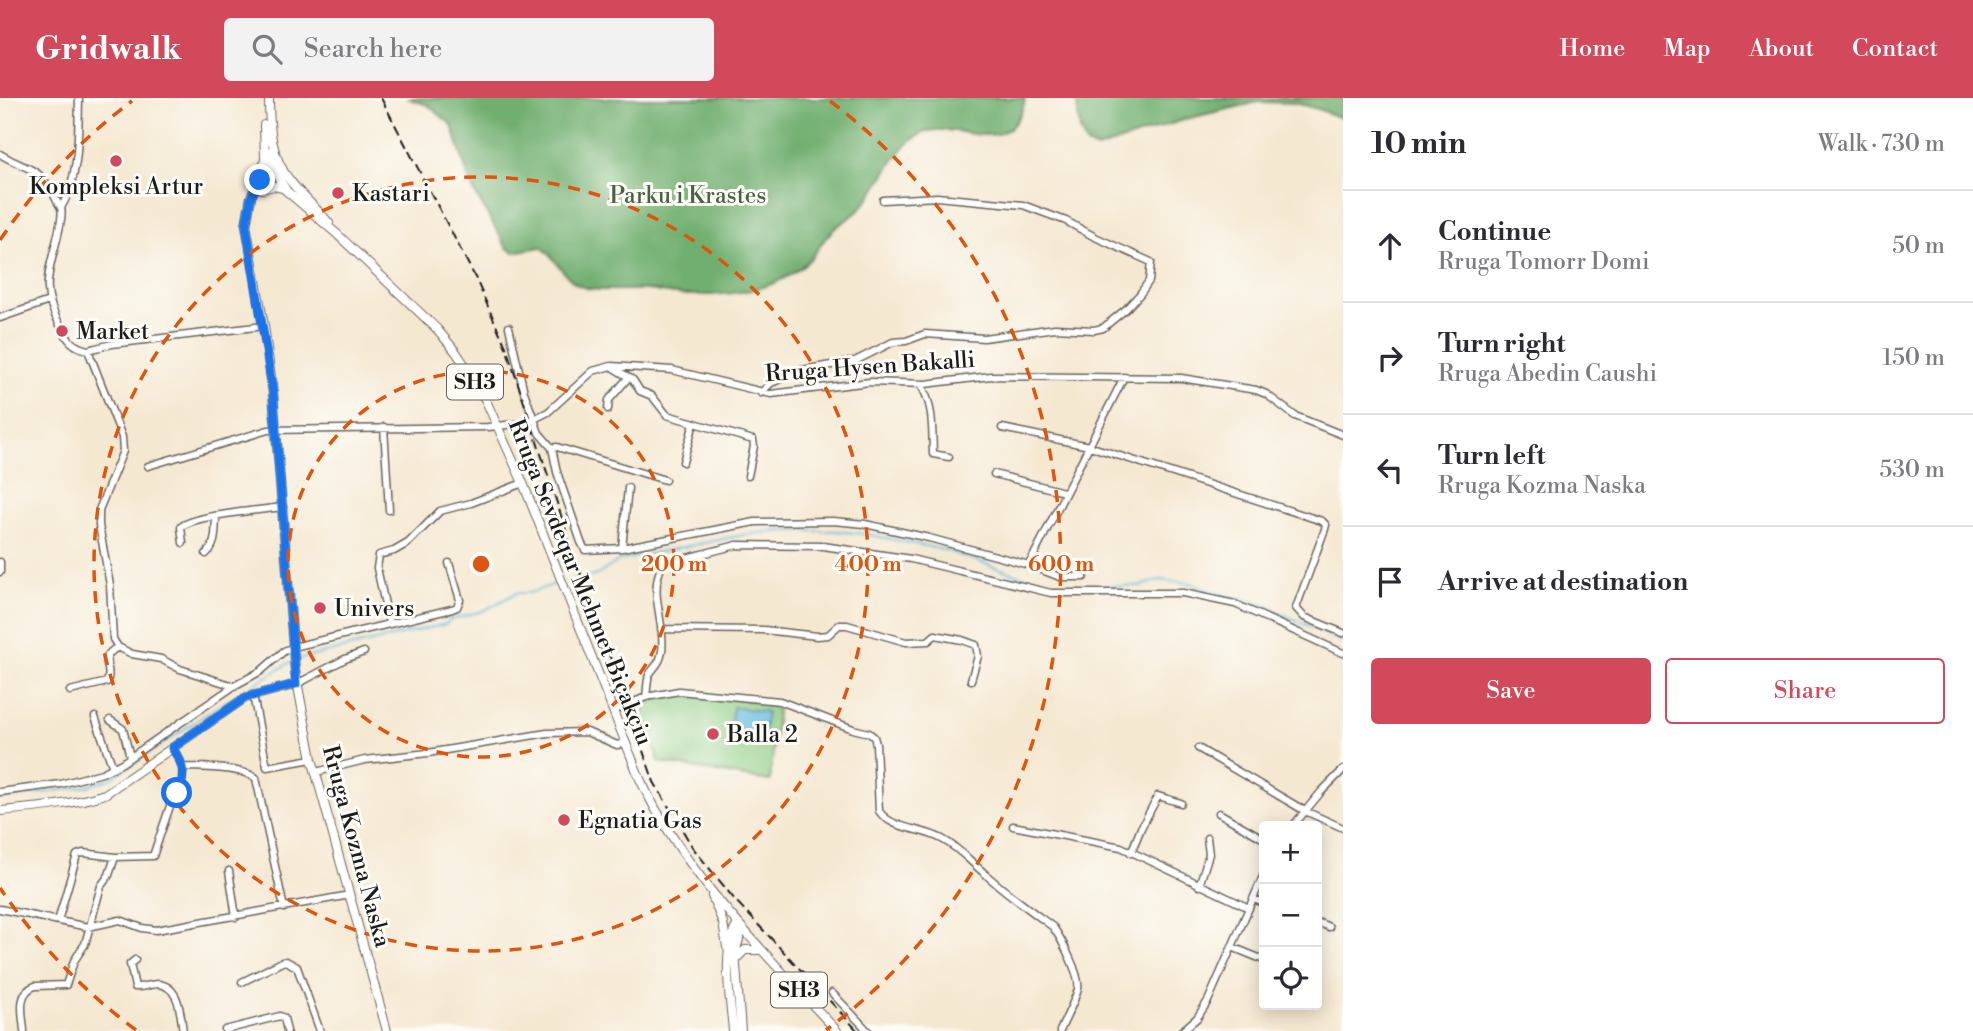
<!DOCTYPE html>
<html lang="en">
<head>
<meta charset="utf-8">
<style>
	body { margin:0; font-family:"Libre Bodoni",serif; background:#f2f2f3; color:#2b2b33 }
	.controls { position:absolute; right:21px; bottom:21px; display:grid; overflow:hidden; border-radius:7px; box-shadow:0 4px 18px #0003 }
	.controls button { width:63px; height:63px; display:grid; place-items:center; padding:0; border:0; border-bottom:2px solid #e1e1e2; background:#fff; color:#2b2b33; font:35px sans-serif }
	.stop { position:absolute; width:21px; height:21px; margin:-16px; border:5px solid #1a73e8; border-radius:50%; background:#fff }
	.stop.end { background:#1a73e8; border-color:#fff; box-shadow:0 2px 7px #0008 }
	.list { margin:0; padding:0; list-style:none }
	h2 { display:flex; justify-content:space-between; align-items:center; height:91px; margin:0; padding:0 28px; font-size:30px }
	h2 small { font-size:23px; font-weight:400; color:#7c7c81 }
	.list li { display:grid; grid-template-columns:46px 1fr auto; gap:21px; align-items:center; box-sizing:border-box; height:112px; padding:0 28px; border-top:2px solid #e1e1e2 }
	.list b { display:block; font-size:26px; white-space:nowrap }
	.list p { margin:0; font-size:23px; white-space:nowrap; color:#7c7c81 }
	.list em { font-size:23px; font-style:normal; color:#7c7c81 }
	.actions { display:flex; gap:14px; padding:21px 28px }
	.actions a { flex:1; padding:16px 0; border:2px solid #d1495b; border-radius:7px; text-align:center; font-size:24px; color:#d1495b }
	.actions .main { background:#d1495b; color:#fff }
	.icon { flex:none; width:38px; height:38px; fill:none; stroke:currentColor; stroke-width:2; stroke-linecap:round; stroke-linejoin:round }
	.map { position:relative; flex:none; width:1343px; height:933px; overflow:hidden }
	header { display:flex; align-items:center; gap:42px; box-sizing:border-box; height:98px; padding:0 35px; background:#d1495b; color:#fff }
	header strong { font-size:33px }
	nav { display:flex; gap:38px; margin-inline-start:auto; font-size:24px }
	.search { width:490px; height:63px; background:#f2f2f3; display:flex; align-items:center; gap:18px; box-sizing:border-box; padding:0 24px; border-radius:7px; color:#7c7c81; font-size:26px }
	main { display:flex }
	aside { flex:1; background:#fff }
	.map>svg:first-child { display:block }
	.green { fill:#8ccb81; stroke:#54744e; stroke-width:2 }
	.forest { fill:#71af6f; stroke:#466646; stroke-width:2 }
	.water { fill:#61b9de; stroke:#3e6a7d; stroke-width:2 }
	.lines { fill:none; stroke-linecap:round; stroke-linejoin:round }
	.stream { stroke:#61b9de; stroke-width:2 }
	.minor-casing { stroke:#68635b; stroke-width:9 }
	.major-casing { stroke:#68635b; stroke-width:10 }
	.minor { stroke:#fff; stroke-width:6 }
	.major { stroke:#fff; stroke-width:8 }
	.rail { stroke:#1c1c1c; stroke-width:2; stroke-dasharray:10 5; stroke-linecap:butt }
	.route { stroke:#1a73e8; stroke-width:9 }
	.ring { fill:none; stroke:#de560d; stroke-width:3.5; stroke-dasharray:12 9 }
	.poi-dot { fill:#d1495b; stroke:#fdfcf7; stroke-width:2.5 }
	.labels { text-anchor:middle; stroke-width:6; stroke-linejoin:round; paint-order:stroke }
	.shield { fill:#fdfcf7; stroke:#605f5e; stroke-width:2 }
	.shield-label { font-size:21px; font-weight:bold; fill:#1c1c1c }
	.poi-label { font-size:23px; fill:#1c1c1c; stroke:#fdfcf7; text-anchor:start }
	.park-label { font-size:23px; fill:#496244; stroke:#fdfcf7 }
	.street-label { font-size:23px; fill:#1c1c1c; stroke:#fdfcf7 }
	.centre { fill:#de560d; stroke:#fdfcf7; stroke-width:3.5 }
	.ring-label { font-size:21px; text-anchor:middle; font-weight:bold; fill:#de560d; stroke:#fdfcf7; stroke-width:6; stroke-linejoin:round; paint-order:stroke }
</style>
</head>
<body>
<header>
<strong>Gridwalk</strong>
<div class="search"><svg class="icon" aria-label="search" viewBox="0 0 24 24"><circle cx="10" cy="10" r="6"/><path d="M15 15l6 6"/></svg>Search here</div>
<nav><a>Home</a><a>Map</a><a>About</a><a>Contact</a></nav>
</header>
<main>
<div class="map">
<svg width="1343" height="933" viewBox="0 0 1343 933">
	<rect width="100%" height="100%" fill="#fdfcf7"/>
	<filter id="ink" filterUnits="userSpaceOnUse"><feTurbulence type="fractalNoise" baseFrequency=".0143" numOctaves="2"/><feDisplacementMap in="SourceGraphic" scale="14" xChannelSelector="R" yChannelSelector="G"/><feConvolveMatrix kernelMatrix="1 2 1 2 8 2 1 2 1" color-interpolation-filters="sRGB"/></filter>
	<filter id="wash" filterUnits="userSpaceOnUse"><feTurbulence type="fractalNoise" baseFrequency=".00686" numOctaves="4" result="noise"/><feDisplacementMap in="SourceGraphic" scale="28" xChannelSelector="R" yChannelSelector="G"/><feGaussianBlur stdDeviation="1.57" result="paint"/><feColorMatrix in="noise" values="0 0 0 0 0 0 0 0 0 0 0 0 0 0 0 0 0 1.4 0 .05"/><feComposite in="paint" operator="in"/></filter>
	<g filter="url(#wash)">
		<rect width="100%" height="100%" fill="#f5e8d1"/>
		<path class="green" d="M678 596 778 605 770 683 659 664 643 608 648 604Z"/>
		<path class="forest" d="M407 0H1025V2C1008 69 952 15 918 38 889 57 882 88 859 112 850 121 838 126 830 135 821 144 816 156 807 164 775 194 730 198 688 197 674 197 660 193 646 192 627 191 592 195 578 187 562 178 556 159 541 149L514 154 507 150 471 88 452 27 428 7Z
			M1076 0H1343V21L1318 11 1295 5 1258 4 1186 21 1097 51 1086 46 1080 32Z"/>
		<path class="water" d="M733 609 767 614 763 638 730 633Z"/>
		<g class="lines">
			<path class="stream" d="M567 484 597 477 620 462 748 436 780 433H837L865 436 945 452 1021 478 1063 488H1140L1160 482 1189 485 1214 495 1262 506 1343 544
				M296 562 446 526 450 522 483 513 516 495H530L558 485
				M0 701 88 688 112 680 214 611 291 564"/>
		</g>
	</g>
	<g filter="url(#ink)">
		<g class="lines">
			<g class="minor-casing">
				<path id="minor" d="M0 56C31 75 38 66 56 101 57 105 60 107 61 110 63 117 60 126 59 132 50 174 38 188 61 229 68 242 73 249 88 252L122 339 123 353 99 412V427L110 487 113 541 118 549 132 556 161 561 180 571 234 588
					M61 110C80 78 78 36 79 0
					M0 220 49 203
					M509 229 524 294 539 335 552 350 557 374 581 444 585 452 622 450 755 424 833 423 865 426 929 440 1029 467 1060 479H1084
					M88 252 112 246 264 228
					M612 269 633 282 640 293 652 298 667 317 753 342 754 348 748 378
					M920 286C934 306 932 332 933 356L949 359
					M761 295 771 285 802 272 855 263 893 244 906 243 925 236 984 240 1055 230 1094 232 1103 230 1126 211 1140 196 1149 183 1151 164 1095 139 1066 123 1023 107 937 99 883 102
					M608 311 609 302 628 280
					M384 329 389 412
					M1002 330 1089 348 1322 423 1326 427 1325 431 1296 510 1304 519 1343 535
					M552 350 557 349 665 382
					M683 364 694 325
					M148 368 268 332 488 329 526 325 548 314 593 273 611 268 672 272 771 296 870 284 925 286 991 278 1181 280 1256 292 1266 296 1295 318 1343 337
					M994 376 1064 394
					M183 445 181 429C194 417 261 412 283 409
					M622 450 628 390
					M206 456C217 446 215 433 216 419
					M0 464V474
					M1029 467 1124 279
					M389 525 377 470 379 457 394 453 408 445 440 413 471 405 523 385
					M661 531 764 532 817 538 828 537 839 527H847L906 544 928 543 935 537 962 542 976 547 978 558 971 582
					M297 586 345 561 364 554
					M70 593 107 584C114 568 96 561 118 549
					M253 597 267 669 312 661
					M646 599 679 593 780 603 853 631 869 635 874 639 876 646 879 713C892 732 920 729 942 741 959 750 970 763 984 775 1005 794 1030 812 1053 829 1061 840 1081 878 1078 891 1074 905 1066 919 1060 933
					M613 613 646 599C647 593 647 583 649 577 654 568 660 567 662 553 666 524 647 494 663 466L737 447 823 448 911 461 1051 495H1183L1235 506 1343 555
					M95 619 113 670
					M110 622 123 631 130 659
					M1198 650 1305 713 1343 730
					M183 669C201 669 241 669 256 680L284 810
					M316 674 365 662 428 655 547 635 587 634 617 647 626 645
					M0 694 61 686 102 675 122 665 234 588 261 573 284 553 293 549 452 511 457 509 460 502 449 465
					M1219 715 1264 741
					M1013 728 1121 749 1249 810
					M1293 728 1321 694 1343 672
					M1131 755 1141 730 1158 698 1181 705
					M229 773 236 819
					M1199 788 1209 756 1207 740
					M1253 801 1264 805
					M0 811 88 829 120 822 142 830 156 832 350 797
					M58 823 77 757 83 755 115 759 153 758 170 708 182 683 183 672 180 662 172 650
					M1317 824 1329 829
					M1232 849 1264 862
					M135 862 130 866 135 889C143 890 150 886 158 886 180 888 180 915 183 933
					M242 884 282 864 286 863 297 869 320 933
					M832 895 868 933
					M225 932 280 918 284 920 287 933
					M24 933C23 917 16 895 35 888L66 887 74 863 85 846 101 788 109 777 115 759
					M1182 933 1197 920 1208 903 1264 776"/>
			</g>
			<g class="major-casing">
				<path id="major" d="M269 0C269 30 271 60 291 84 303 99 317 111 329 125
					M268 53 274 73 286 92
					M282 70 268 76 258 84 251 99 246 127 264 228 273 295 295 573 312 661 387 933
					M261 80 265 61 264 27
					M262 91 274 88 283 90 337 136 437 231 456 254 472 278 487 305 523 385 640 681C687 780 764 854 837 933
					M0 713C35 710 71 707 105 696L245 600 297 586
					M712 798 723 825 727 849
					M736 861 745 852H761
					M733 933C731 904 720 851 738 826
					M741 933 735 855 742 831"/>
			</g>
			<use href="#minor" class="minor"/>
			<use href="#major" class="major"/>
			<path class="rail" d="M381 0 474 177 506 249 574 457 654 684 693 750 735 802 858 933"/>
		</g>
	</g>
	<g class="lines" filter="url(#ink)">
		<path class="route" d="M177 695C187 677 183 665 172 650L245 600 296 586 273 295 246 127 251 99 260 82"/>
	</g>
	<g class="ring">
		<circle cx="481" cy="466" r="193"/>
		<circle cx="481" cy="466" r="387"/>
		<path d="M136 932A580 580 0 0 1 0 790M0 142A580 580 0 0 1 132 3M830 3A580 580 0 0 1 826 932"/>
	</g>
	<g class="poi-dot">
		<circle cx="116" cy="63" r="7"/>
		<circle cx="338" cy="95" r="7"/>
		<circle cx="62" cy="233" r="7"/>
		<circle cx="320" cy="510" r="7"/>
		<circle cx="713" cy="636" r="7"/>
		<circle cx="564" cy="722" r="7"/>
	</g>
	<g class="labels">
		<g class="shield">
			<rect x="447" y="266.5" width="56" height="35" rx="5"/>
			<rect x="771" y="874.5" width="56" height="35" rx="5"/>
		</g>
		<g class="shield-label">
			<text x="475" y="291">SH3</text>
			<text x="799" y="899">SH3</text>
		</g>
		<g class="poi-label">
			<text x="116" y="96" text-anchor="middle">Kompleksi Artur</text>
			<text x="352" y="103">Kastari</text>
			<text x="76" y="241">Market</text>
			<text x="334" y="518">Univers</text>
			<text x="727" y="644">Balla 2</text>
			<text x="578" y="730">Egnatia Gas</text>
		</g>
		<g class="park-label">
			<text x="688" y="105">Parku i Krastes</text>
		</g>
		<g class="street-label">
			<text transform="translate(870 268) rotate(-4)" y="8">Rruga Hysen Bakalli</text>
			<text transform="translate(581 484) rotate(68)" y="8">Rruga Sevdeqar Mehmet Biçakçiu</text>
			<text transform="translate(357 748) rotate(75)" y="8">Rruga Kozma Naska</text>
		</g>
	</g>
	<circle cx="481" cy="466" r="10" class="centre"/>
	<g class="ring-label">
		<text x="674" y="473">200 m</text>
		<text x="868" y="473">400 m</text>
		<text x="1061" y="473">600 m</text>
	</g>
</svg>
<div class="controls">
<button>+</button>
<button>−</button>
<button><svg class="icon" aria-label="locate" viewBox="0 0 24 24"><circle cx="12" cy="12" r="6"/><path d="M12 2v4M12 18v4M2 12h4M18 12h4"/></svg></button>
</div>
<div class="stop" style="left:177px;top:695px"></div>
<div class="stop end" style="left:260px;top:82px"></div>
</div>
<aside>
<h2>10 min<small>Walk · 730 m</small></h2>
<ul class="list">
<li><svg class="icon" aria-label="ahead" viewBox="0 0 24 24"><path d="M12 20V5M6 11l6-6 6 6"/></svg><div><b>Continue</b><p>Rruga Tomorr Domi</p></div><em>50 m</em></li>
<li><svg class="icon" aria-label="right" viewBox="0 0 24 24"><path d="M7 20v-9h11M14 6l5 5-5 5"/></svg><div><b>Turn right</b><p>Rruga Abedin Caushi</p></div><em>150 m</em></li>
<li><svg class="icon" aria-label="left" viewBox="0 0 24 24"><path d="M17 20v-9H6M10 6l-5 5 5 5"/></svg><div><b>Turn left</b><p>Rruga Kozma Naska</p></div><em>530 m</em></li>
<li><svg class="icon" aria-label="arrive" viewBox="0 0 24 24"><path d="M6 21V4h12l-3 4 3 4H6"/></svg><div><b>Arrive at destination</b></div></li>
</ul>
<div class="actions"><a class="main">Save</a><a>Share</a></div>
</aside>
</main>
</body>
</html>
